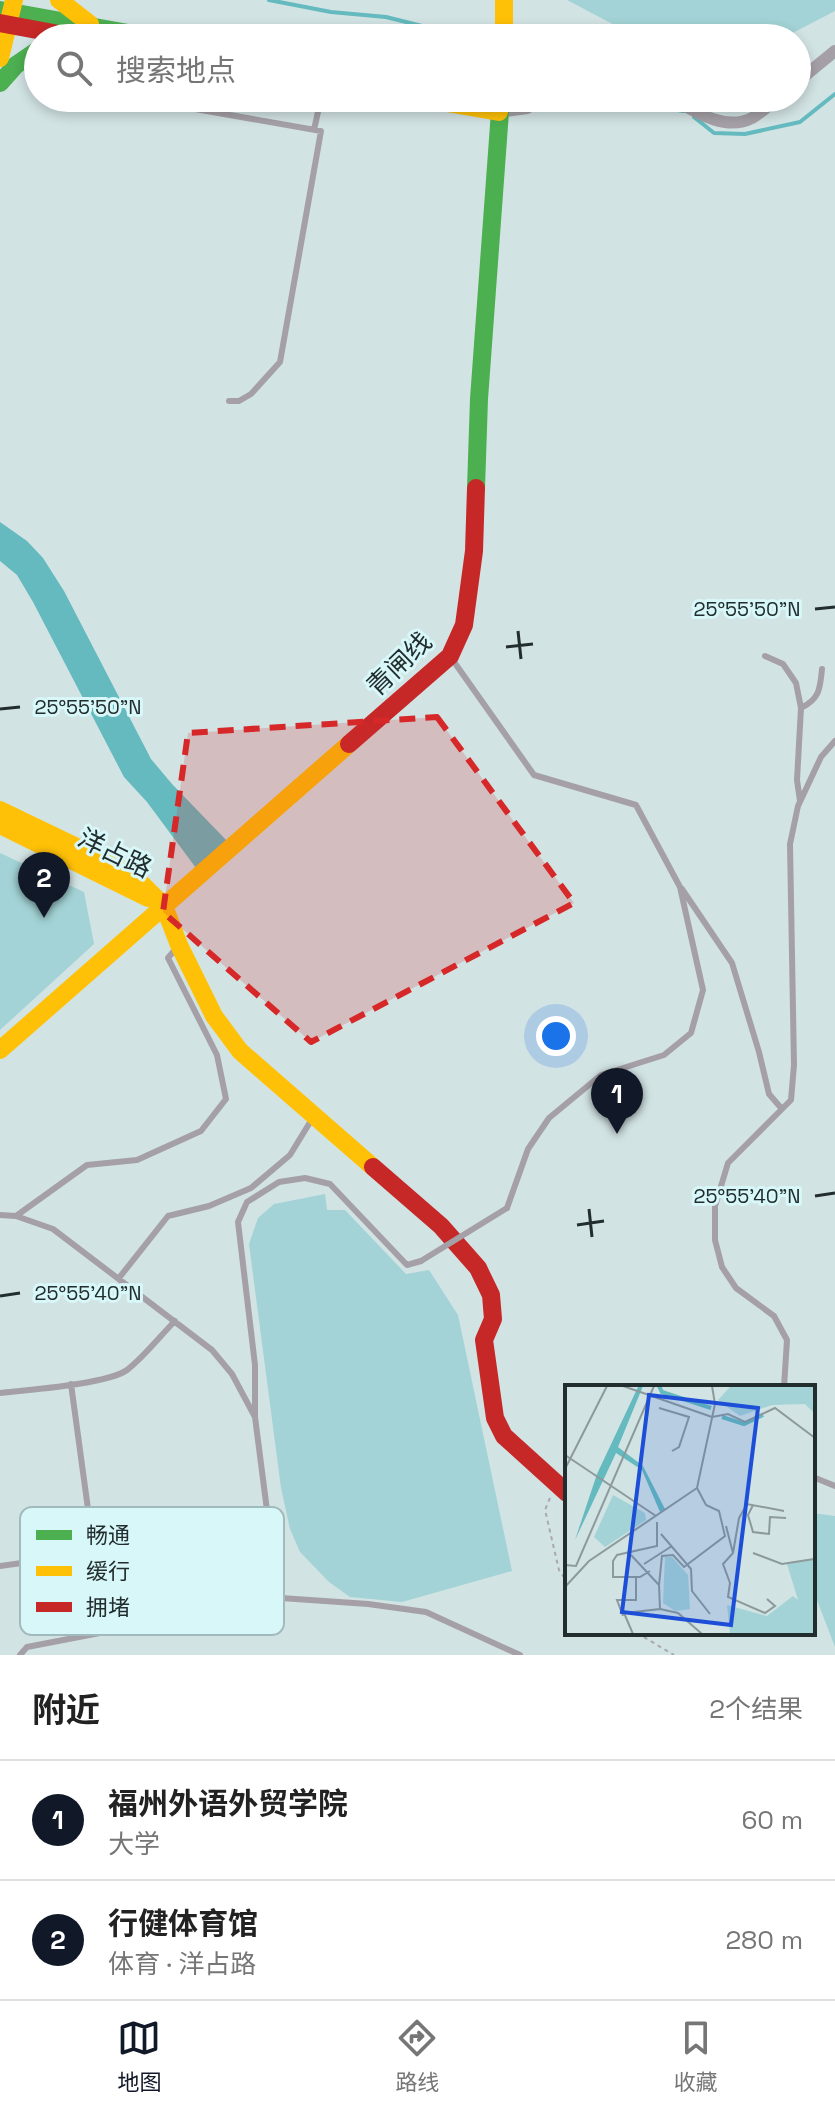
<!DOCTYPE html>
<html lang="zh">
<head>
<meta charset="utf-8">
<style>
	body { margin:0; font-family:"Space Grotesk","Noto Sans SC",sans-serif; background:#f6f6f6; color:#222 }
	.you { position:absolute; left:556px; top:1036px; width:28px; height:28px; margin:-20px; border:6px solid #fff; border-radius:50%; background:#1a73e8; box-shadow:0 0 0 12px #1a73e833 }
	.badge { display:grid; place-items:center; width:52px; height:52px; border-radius:50%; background:#111827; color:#fff; font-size:26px; font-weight:700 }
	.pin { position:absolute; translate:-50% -66px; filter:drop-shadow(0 2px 4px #0008) }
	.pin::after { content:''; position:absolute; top:42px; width:28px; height:24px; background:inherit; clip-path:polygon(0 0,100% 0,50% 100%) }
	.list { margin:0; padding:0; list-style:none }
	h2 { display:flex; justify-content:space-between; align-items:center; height:104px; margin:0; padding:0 32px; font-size:34px }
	h2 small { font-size:26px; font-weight:400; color:#767676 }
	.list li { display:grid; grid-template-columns:52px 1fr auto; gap:24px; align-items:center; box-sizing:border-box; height:120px; padding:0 32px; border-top:2px solid #e0e0e0 }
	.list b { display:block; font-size:30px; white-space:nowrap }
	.list p { margin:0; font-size:26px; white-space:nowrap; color:#767676 }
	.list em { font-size:26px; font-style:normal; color:#767676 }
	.icon { flex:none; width:44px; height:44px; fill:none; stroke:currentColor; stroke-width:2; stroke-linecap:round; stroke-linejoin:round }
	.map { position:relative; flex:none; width:835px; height:1655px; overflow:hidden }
	.search { position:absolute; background:#fff; box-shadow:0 4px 12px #0003; left:24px; right:24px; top:24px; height:88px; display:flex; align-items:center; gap:20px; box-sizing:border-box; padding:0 28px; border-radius:44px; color:#767676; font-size:30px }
	.sheet { height:344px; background:#fff }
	nav { display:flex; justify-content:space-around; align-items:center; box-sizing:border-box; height:112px; border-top:2px solid #e0e0e0; background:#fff; font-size:22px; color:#767676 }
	nav a { display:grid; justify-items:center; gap:4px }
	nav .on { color:#111827 }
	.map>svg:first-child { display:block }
	.green { fill:#a3d3d6 }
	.water { fill:#64babe }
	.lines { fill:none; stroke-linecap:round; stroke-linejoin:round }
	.stream { stroke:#64babe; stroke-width:4 }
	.path { stroke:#a8a9ae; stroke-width:2; stroke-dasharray:4 4; stroke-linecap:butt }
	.lane { stroke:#a5a0a7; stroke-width:6 }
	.street { stroke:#a5a0a7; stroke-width:12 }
	.fast { stroke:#4caf50; stroke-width:18 }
	.slow { stroke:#ffc107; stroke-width:18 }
	.jam { stroke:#c62828; stroke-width:18 }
	.lane-bridge { stroke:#a5a0a7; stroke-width:6 }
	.marked { fill:#d62828; fill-opacity:0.2; stroke:#d62828; stroke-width:6; stroke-dasharray:16 10; stroke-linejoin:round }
	.ticks { fill:none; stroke:#222d2e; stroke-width:3 }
	.labels { text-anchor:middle; stroke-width:6; stroke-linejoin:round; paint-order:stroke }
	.street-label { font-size:26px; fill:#222d2e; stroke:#d8f7f8 }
	.inset-river { fill:none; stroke:#64babe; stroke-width:4 }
	.inset-road { fill:none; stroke:#8c9a9b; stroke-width:2 }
	.view { fill:#1d4ed8; fill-opacity:0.15; stroke:#1d4ed8; stroke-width:4 }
	.inset-edge { fill:none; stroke:#222d2e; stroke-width:4 }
	.key { fill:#d8f7f8; stroke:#a1babb; stroke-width:2 }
	.key-label { font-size:22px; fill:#222d2e }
	.ticks-label { font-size:20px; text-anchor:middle; fill:#222d2e; stroke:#d8f7f8; stroke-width:6; stroke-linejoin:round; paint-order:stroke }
</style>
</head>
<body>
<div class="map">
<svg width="835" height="1655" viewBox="0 0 835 1655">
	<rect width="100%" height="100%" fill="#d2e3e4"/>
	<path class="green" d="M567 0H835V11L783 38H639Z
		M0 853 84 892 94 944 0 1030Z
		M325 1194 327 1210H345L406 1274 429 1270 458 1315 512 1571 402 1602 350 1597 329 1582 300 1552 290 1529 281 1488 249 1244 258 1218 274 1204Z
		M813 1513 835 1516V1647L813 1590Z"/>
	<path class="water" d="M0 522 27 541 43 558 64 591 151 759 172 784 228 842 196 868 147 802 124 777 33 602 17 575 0 561Z"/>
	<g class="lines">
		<path class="stream" d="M269 0 331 12 386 17 470 38
			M557 99 612 105 657 106 683 111
			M694 117 714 133 745 134 800 122 835 94"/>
		<path class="path" d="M550 1498 545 1510 559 1570 567 1582
			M637 1633 674 1655"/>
		<path class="lane" d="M133 98 321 131 280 362 251 394 239 401H229
			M314 130 321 98
			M765 656 783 664 796 683 801 708 797 780 800 801
			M452 659 534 775 636 805 680 887 703 990 691 1033 664 1055 601 1075 549 1118 528 1149 507 1208
			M801 708C820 699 820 688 822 669
			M682 889 732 963 759 1052 769 1094 782 1109 791 1100 794 1065 790 844 798 806 821 757 835 741
			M782 1109 728 1163 715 1206V1240L722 1267 736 1288 774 1316 787 1340 784 1387
			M0 1215 16 1216 53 1229 212 1350 232 1374 255 1417 269 1526 281 1598 27 1647 20 1655
			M16 1216 87 1165 137 1160 201 1131 226 1099 217 1055 168 958 178 946
			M119 1278 168 1216 209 1206 251 1188 290 1155 312 1119
			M0 1393C27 1390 108 1384 127 1370 144 1357 160 1336 175 1321
			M255 1415V1365L238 1222 247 1202 279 1182 305 1178 330 1184 407 1265 421 1261
			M813 1477 835 1486
			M94 1553 269 1526
			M0 1566 94 1553 71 1384
			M281 1598 368 1604 426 1612 520 1655"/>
		<path class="street" d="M797 82 835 51
			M671 98C694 111 725 132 752 118 761 113 770 104 778 98
			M499 112 527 108 546 98"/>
		<path class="fast" d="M0 10 156 38
			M0 83 16 65 38 50
			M476 488 479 399 501 98"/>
		<path class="slow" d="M59 0 90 24
			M504 0V38
			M0 58 14 0
			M418 98 499 112
			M0 810 131 873 164 906 179 945 214 1016 240 1051 373 1167
			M0 825 148 898
			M0 1050 349 744"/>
		<path class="jam" d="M0 23 80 38
			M349 744 450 656 464 625 474 551 476 488
			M373 1167 441 1226 478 1268 491 1295 493 1319 484 1340 495 1418 504 1436 567 1493"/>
		<path class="lane-bridge" d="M421 1261 507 1208"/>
	</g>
	<path class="marked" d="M437 717 574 903 311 1042 163 912 188 733Z"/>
	<path class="ticks" d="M815 609 835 607M518 631 521 659M506 647 533 644M0 709 20 707M815 1196 835 1193M589 1209 592 1237M577 1225 604 1221M0 1296 20 1293"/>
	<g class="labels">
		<g class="street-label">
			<text transform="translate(399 664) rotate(-44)" y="9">青闸线</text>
			<text transform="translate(115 853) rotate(26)" y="9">洋占路</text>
		</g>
	</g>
	<g transform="translate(565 1385)">
		<rect width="250" height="250" fill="#d2e3e4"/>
		<path d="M166 1H250V29L240 19 207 20 175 31 153 15ZM48 110 80 128 81 135 40 162 29 152ZM250 164V249H165L162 220 202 231 228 211 233 215 222 179 248 174ZM100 172H107L123 190 125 224 110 226 98 218Z" fill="#a3d3d6"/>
		<path d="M78 1 53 62 78 81 100 124 95 127 77 85 51 68 10 155 32 89 73 2Z" fill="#64babe"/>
		<path class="inset-river" d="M94 1 97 7 146 23M157 32 179 39 198 30"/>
		<path class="inset-road" d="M58 1 147 32M94 23 124 32 114 62 107 66M147 32 163 29 180 37 210 23 250 53M0 70 91 131M0 84 42 1M188 120 183 130 188 147 204 149 205 132 221 133M161 141 168 168 174 133 182 119 219 126M96 149 126 184 127 206 145 229M168 168 158 179 165 198 163 212 200 228 210 221 202 214M188 168 217 179 249 174M66 170 94 200 95 224 59 228 68 249M79 179 107 161M0 180 11 181 89 1M85 186 75 192H48V176L52 170 92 161V137M94 200 97 171 108 170 119 182 160 151 154 126 141 120 132 103M0 202 24 176 132 103 150 19 147 1M95 224 113 228 137 249M58 231 52 215H71V192"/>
		<path class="view" d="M84 10 193 23 166 240 57 227Z"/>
		<rect width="250" height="250" class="inset-edge"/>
	</g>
	<rect x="20" y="1507" width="264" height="128" rx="12" class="key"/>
	<rect x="36" y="1530" width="36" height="10" fill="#4caf50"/>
	<rect x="36" y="1566" width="36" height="10" fill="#ffc107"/>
	<rect x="36" y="1602" width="36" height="10" fill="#c62828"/>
	<g class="key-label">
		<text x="86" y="1543">畅通</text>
		<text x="86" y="1579">缓行</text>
		<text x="86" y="1615">拥堵</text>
	</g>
	<g class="ticks-label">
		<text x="747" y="616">25°55'50"N</text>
		<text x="88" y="714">25°55'50"N</text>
		<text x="747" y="1203">25°55'40"N</text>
		<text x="88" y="1300">25°55'40"N</text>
	</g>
</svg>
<div class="you"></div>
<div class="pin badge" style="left:617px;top:1134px">1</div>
<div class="pin badge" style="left:44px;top:918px">2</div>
<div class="search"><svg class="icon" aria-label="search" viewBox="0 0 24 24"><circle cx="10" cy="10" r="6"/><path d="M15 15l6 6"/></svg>搜索地点</div>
</div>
<section class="sheet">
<h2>附近<small>2个结果</small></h2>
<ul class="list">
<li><span class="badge">1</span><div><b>福州外语外贸学院</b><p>大学</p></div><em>60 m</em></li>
<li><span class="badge">2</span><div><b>行健体育馆</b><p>体育 · 洋占路</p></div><em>280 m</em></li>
</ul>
</section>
<nav>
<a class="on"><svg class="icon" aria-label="map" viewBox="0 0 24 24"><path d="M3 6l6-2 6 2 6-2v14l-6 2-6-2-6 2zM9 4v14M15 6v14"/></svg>地图</a>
<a><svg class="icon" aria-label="directions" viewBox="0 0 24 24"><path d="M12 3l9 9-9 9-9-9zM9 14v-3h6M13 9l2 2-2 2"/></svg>路线</a>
<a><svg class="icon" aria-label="saved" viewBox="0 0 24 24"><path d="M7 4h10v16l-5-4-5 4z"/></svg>收藏</a>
</nav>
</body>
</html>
